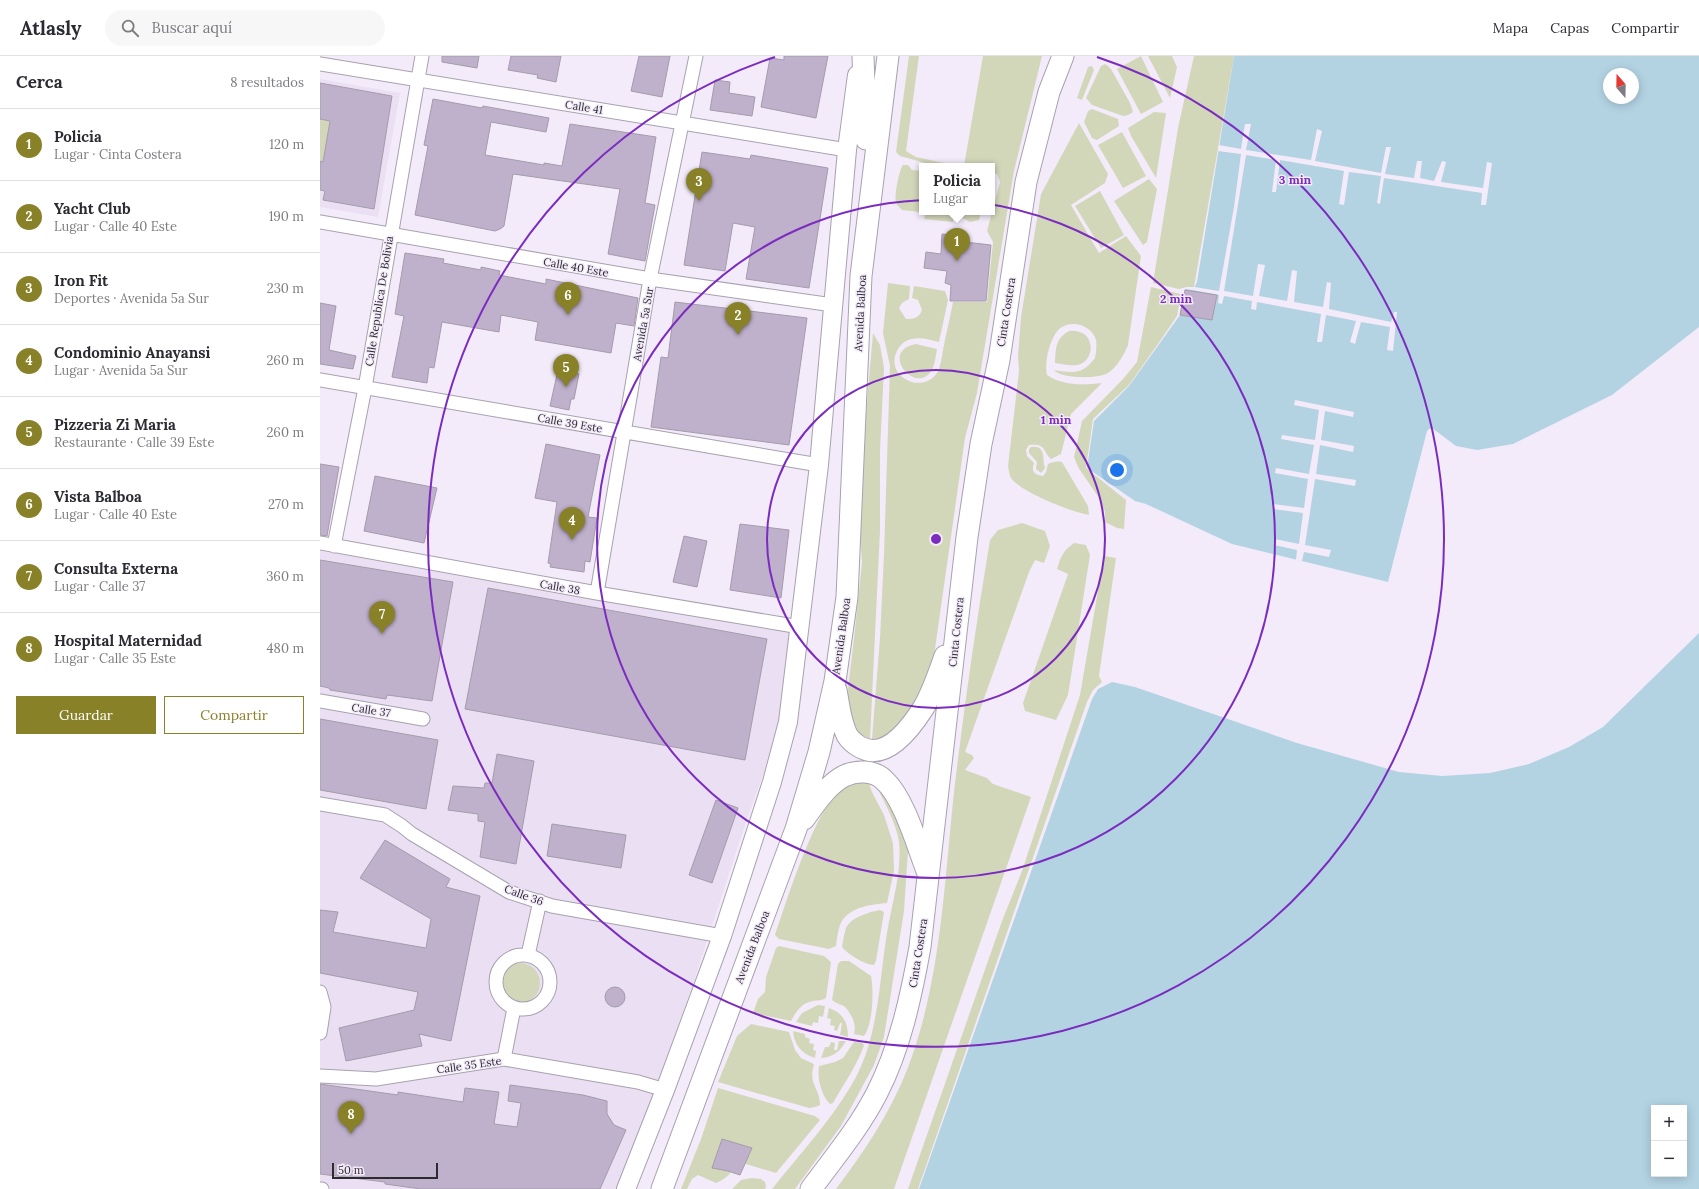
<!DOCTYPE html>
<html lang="es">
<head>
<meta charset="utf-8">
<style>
	body { margin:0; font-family:Lora,serif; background:#f7f7f7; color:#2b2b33 }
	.controls { position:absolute; right:12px; bottom:12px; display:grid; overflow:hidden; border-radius:0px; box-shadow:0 2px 10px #0003 }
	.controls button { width:36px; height:36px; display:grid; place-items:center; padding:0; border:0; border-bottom:1px solid #e1e1e2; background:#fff; color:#2b2b33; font:20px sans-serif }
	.compass { position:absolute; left:1283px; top:12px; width:36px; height:36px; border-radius:50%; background:#fff; box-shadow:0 2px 10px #0003; rotate:340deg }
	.scale { position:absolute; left:12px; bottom:10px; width:106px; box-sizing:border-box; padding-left:4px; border:2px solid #2d2a30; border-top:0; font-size:11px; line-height:14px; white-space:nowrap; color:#2d2a30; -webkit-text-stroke:3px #f3ebfa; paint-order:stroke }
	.you { position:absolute; left:797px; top:414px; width:14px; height:14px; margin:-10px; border:3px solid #fff; border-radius:50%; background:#1a73e8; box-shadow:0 0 0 6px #1a73e833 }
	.badge { display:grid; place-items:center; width:26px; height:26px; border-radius:50%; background:#898128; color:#fff; font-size:13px; font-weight:700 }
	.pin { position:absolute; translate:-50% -33px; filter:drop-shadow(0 1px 2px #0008) }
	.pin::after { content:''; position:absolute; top:21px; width:14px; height:12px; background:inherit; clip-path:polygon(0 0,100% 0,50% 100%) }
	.popup { position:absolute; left:599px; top:107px; width:76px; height:52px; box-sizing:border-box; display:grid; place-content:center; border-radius:0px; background:#fff; filter:drop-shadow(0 1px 3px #0005); font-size:13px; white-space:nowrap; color:#7c7c81 }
	.popup b { font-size:15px; color:#2b2b33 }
	.popup::after { content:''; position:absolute; left:50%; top:100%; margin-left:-8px; border:8px solid transparent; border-top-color:#fff }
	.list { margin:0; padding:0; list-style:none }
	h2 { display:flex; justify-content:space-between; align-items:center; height:52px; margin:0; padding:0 16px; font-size:17px }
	h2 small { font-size:13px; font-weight:400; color:#7c7c81 }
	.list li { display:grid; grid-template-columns:26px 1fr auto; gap:12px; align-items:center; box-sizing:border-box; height:72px; padding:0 16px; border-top:1px solid #e1e1e2 }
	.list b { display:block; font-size:15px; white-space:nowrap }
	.list p { margin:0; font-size:13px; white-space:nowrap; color:#7c7c81 }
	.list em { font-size:13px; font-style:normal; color:#7c7c81 }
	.actions { display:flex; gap:8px; padding:12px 16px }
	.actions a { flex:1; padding:9px 0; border:1px solid #898128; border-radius:0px; text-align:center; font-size:14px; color:#898128 }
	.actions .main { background:#898128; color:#fff }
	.icon { flex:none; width:22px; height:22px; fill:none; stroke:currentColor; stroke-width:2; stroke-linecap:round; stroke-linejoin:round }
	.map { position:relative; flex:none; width:1379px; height:1133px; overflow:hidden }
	header { display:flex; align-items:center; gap:24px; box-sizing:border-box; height:56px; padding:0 20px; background:#fff; border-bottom:1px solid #e1e1e2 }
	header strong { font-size:19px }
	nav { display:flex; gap:22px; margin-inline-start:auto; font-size:14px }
	.search { width:280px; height:36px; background:#f7f7f7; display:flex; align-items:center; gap:10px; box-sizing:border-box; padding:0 14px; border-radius:22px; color:#7c7c81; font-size:15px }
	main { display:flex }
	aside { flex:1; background:#fff }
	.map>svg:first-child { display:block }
	.built { fill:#ebdff4 }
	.green { fill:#d3d7ba }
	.water { fill:#b3d3e3; fill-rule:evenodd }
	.pier { fill:#f3ebfa }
	.building { fill:#bfb0cb; stroke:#a49caa }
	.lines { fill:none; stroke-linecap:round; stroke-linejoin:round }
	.minor-casing { stroke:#a8a1af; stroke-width:15 }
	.secondary-casing { stroke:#a8a1af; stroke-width:20 }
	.trunk-casing { stroke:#a8a1af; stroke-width:23 }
	.minor { stroke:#fff; stroke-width:13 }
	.secondary { stroke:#fff; stroke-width:18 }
	.trunk { stroke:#fff; stroke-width:21 }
	.ring { fill:none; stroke:#7b2cbf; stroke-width:2 }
	.labels { text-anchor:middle; stroke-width:3; stroke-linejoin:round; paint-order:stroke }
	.street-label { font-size:11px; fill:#2d2a30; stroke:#f3ebfa }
	.centre { fill:#7b2cbf; stroke:#f3ebfa; stroke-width:2 }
	.ring-label { font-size:12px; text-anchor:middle; font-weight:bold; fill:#7b2cbf; stroke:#f3ebfa; stroke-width:3; stroke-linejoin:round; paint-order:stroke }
</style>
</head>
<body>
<header>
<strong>Atlasly</strong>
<div class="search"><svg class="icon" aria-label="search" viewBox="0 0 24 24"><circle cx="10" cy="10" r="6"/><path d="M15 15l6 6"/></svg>Buscar aquí</div>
<nav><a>Mapa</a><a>Capas</a><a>Compartir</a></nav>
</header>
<main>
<aside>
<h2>Cerca<small>8 resultados</small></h2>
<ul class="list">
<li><span class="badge">1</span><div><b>Policia</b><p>Lugar · Cinta Costera</p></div><em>120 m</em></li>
<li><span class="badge">2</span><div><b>Yacht Club</b><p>Lugar · Calle 40 Este</p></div><em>190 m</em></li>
<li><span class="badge">3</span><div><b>Iron Fit</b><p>Deportes · Avenida 5a Sur</p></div><em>230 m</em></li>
<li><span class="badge">4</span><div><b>Condominio Anayansi</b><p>Lugar · Avenida 5a Sur</p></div><em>260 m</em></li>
<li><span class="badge">5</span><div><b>Pizzeria Zi Maria</b><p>Restaurante · Calle 39 Este</p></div><em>260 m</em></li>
<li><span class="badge">6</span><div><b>Vista Balboa</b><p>Lugar · Calle 40 Este</p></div><em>270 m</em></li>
<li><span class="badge">7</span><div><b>Consulta Externa</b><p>Lugar · Calle 37</p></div><em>360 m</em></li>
<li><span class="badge">8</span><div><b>Hospital Maternidad</b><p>Lugar · Calle 35 Este</p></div><em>480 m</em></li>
</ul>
<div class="actions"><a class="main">Guardar</a><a>Compartir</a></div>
</aside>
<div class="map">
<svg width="1379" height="1133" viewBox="0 0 1379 1133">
	<rect width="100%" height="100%" fill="#f3ebfa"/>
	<path class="built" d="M0 23 80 37 58 161 0 151Z
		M0 495 277 537 480 571 463 665 426 766 372 931 300 1133H0Z"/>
	<path class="green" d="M589 0H599L586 95 596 101 624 107 623 110H616L580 100 576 96Z
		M663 0H722L694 115 657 337 645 382 613 607C605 632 583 682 552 683L560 582 564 498 570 310 563 277 568 227 590 230 589 243 582 247 579 252 586 263C594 263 599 262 602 254L598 244 592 242 594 230 625 235 628 244 619 286C610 284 601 281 592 283 586 284 581 288 578 293 562 320 604 341 618 315 621 309 622 300 623 294 626 278 630 262 633 246H667L673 186 667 175 680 126 677 118 672 117V110H644Z
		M821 0 843 46 821 58 797 13Z
		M828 0H852L857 11 850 42Z
		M874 0H914L874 231H867L859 233 833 227 858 72Z
		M785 8 788 10 791 13 810 47 813 56 808 59 803 60 772 49 766 42 781 10Z
		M772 10 774 14 762 44 757 42 768 11Z
		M772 53 798 63 799 70 777 84 772 82 764 66 768 55Z
		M834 56 846 57 836 122 811 80 808 72Z
		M0 63 10 65 3 106 0 105Z
		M759 67 788 118 785 127 751 149 779 197 806 180 821 200 808 289C804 299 797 311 788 317 779 323 741 323 734 314 754 317 762 319 775 302 776 297 777 289 776 284 772 270 754 264 742 271 730 278 724 307 727 319 743 330 763 329 782 327L751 358 741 398 731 403C722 395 727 387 709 389L706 394 707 400 714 407C711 415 714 419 723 420L726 416 728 408C732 406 737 405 742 406L768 450 769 459C752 456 700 436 691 422 689 419 689 414 688 410L699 315 698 300 701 261 721 138Z
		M802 76 826 120 803 132 778 89Z
		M583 109H588L592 114 602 115V150L600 156 582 154C580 152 577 149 576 147 574 140 579 114 583 109Z
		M829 123 837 133 827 186 823 189 794 145Z
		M780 135 804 179 781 192 755 150Z
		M606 156H633V166L604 163Z
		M640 156H661L659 164 650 166 641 161Z
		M831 231 861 238 857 260 838 288 809 329 773 363 766 412 806 444 804 473 797 472 785 466V456L781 445 758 411 754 401 762 365 803 323 817 306Z
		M749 275C777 272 776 306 757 309 750 310 742 308 735 307 736 292 735 283 749 275Z
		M553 277 560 289 564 312 560 395V475L550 683 535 675 529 665 527 641 533 591 542 507 539 460 544 381Z
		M596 288 617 293C616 299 615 306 613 312 598 343 557 295 596 288Z
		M711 391C727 389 722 404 725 412L721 417 716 413 717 406 709 397V393Z
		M702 467 725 475 730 490 724 507 715 504 709 516 645 696 652 699 654 702 645 714 667 722 673 728 711 741 574 1133H516C544 1096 570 1057 587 1014 621 926 624 829 634 736 644 651 656 568 670 484L678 474Z
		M754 487 766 489 770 499 748 639 736 664 705 655 703 647 748 518 737 513C741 500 743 495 754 487Z
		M784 500 796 502 779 620 782 626 773 634 767 646 598 1133H588L682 865 702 815 760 639Z
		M548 725 552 736 564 759 573 787 574 815 567 847C551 849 532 850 522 865 518 872 517 882 516 890L509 893 459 883 455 879C466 848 499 737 530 726 535 725 543 726 548 725Z
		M555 727 567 741 586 780 588 795 584 855 564 981 554 1009 521 1070 475 1133H452C480 1098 515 1060 536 1021 559 976 559 926 567 877 572 847 582 816 579 786 576 766 564 746 555 727Z
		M560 854 564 856 556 905 554 909C546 909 527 898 522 891 523 885 524 878 526 872 531 861 550 856 560 854Z
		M459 890 504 900 511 906 506 942C501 945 498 944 493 945 481 947 476 956 471 965L433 957 438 943 445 936 446 921 456 892Z
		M521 905H529L551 920C554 934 553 968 544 980L534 978C537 968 531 957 524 950 520 948 515 947 512 944L518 908Z
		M180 927a20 20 0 1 1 40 0a20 20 0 1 1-40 0Z
		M498 949 505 950 503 961 499 960 498 967 493 966 492 970 476 966 482 957Z
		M509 952C523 957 528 966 528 981L520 979 522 967H520L517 975 514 974 515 970 510 969 511 963 507 962Z
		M431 968 469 976 475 994 481 1002 494 1008C488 1030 500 1031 500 1049L495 1051 489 1052 398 1026 417 980Z
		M473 975 485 978V981L490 983 489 987 494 988 493 994 496 995 495 1002C482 998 474 989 473 975Z
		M519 985H526C520 996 513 1001 501 1002L505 991H509L511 986 515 987 514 994H517Z
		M534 986 542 987 544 989C537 1010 524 1027 513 1047L510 1048C501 1039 497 1022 499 1010L515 1006 523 1002Z
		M398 1032 495 1060 500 1064 456 1117 419 1106C412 1115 407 1123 396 1127L378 1119 372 1123 367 1133H361L381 1083Z
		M432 1122 441 1123 445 1126 446 1131 445 1133H412L421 1124Z"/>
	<path class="water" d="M914 0H1379V271L1292 339 1193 388 1157 394 1136 390 1112 372 1109 373 1107 375 1068 526 912 488 826 448 815 445 767 412 774 365 809 330 860 259 865 233 873 234 877 226ZM1289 18H1313V42H1289Z
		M1379 577V1133H599L772 643 778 633 792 626 815 631 977 687 1079 716 1122 720 1170 717 1209 708 1249 691 1283 671ZM1334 1052H1364V1118H1334Z"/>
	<path class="pier" d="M925 68H931L926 94 991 104 997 73 1002 75 995 105 1061 117 1066 91H1071L1065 118 1094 122 1097 105H1102L1100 122 1114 125 1122 105 1126 106 1121 126 1163 132 1167 106 1172 107 1166 149H1161L1162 137 1064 122 1060 148 1057 147 1061 120 1029 116 1024 149 1019 148 1024 115 960 104 956 136H952L956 104 926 99 904 235 933 240 938 208 945 209 939 240 967 245 972 214 977 215 974 246 1003 251 1007 226 1011 227 1009 253 1071 266 1074 256H1077L1073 295 1067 294 1070 271 1041 266 1035 288 1030 286 1036 265 1006 259 1002 286H997L1001 258 937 246 936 254 931 253 932 245 904 240 902 248 898 247 899 239 873 234 874 231 899 235 914 151 921 98 898 95 899 89 921 93Z
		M975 344 1034 356 1033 361 1005 355 1001 384 1034 390 1033 396 1000 389 996 418 1036 424 1035 430 995 423 985 489 1011 494 1009 501 984 496 982 505 976 504 977 494 954 489 955 483 979 488 983 457 953 453V448L984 452 988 423 955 417 956 412 989 418 994 389 961 383 962 379 995 384 999 354 974 349Z"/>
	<path class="building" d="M122 0H159L157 12 122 6Z
		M191 0H241L236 26 217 22 218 19 188 14Z
		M319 0H350L342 41 311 35Z
		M464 0H508L496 62 441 51 450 2 464 4Z
		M395 24 410 26 409 37 435 41 432 60 390 54Z
		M0 27 72 40 54 153 3 144 5 135 0 134V105L3 106 10 65 0 63Z
		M113 43 162 52 163 50 229 62 226 76 171 66 165 99 224 109V107L242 110 250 68 336 81 325 147 335 149 325 205 288 198 300 133 193 118 184 170 180 173 175 175 95 159 108 90 104 89Z
		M382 96 430 103 431 99 508 112 489 232 426 223 435 171 413 167 405 215 364 209Z
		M622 178 636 180V185L671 189 666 245H630L631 229 625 227 627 215 604 212 606 196 621 198Z
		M85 197 124 203 123 207 161 214V211L180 215 179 219 226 228V223L318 242 314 270 296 267 291 297 215 284 218 266 181 259 179 276 122 266 114 312 109 311 107 327 72 321 84 260 75 258Z
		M865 234 897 239 892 264 860 259Z
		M355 246 487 262 469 389 331 371 341 301 348 302Z
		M0 247 16 250 9 294 36 300 33 313 0 308Z
		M238 314 259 318 254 343H251L249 354 230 350Z
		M226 388 280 399 268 461 277 462 270 506 265 505 264 516 230 511 231 508 228 507 237 446 215 442Z
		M0 408 19 411 7 480 0 479Z
		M55 420 117 432 104 487 44 475Z
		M420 468 469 474 461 542 410 534Z
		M364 480 387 485 377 531 353 526Z
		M0 504 133 526 112 645 67 639 66 643 10 634 9 632 0 630Z
		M168 532 447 583 425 704 145 653Z
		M0 663 118 684 106 753 0 734Z
		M177 698 214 705 196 808 160 801 165 766 158 765V758L128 754 133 730 164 732 165 727H172Z
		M396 744 418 752 392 827 369 819Z
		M232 768 306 779 301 812 227 800Z
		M65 784 130 823 126 831 160 840 131 985 99 978 102 990 26 1005 19 972 94 954 98 936 0 917V854L18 856 13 876 106 892 111 863 40 822Z
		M285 941a10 10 0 1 1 20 0a10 10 0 1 1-20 0Z
		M0 1028 78 1039V1036L143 1046 145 1032 179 1036 174 1068 197 1071 201 1047 188 1045 190 1029 263 1039 287 1045V1058L294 1069 306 1074 280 1133H101L65 1128V1126L0 1118Z
		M402 1083 432 1092 420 1119 408 1115 392 1112Z"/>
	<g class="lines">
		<g class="minor-casing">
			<path id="minor" d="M0 8 527 94
				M0 166 330 223 513 249
				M0 324 499 409
				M0 487 277 537 480 571
				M14 490 45 332 102 0
				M277 537 330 223 376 0
				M0 645 103 663
				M0 748 65 759 82 770 92 778 189 836 232 850 402 880
				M208 899 220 845
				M176 926a27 27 0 1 1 54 0a27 27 0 1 1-54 0Z
				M0 936 4 951 0 977
				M184 1003 194 952
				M0 1020 56 1023 184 1003 318 1026 345 1034
				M0 1133H2"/>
		</g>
		<g class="secondary-casing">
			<path id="secondary" d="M306 1133 345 1034 402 880 452 726 468 666 499 409 527 94 537 19"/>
		</g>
		<g class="trunk-casing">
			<path id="trunk" d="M543 0 546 83
				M516 634C519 649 520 665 527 679 530 684 535 688 540 691 567 706 592 670 604 651 613 635 619 617 625 600
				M484 763C495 748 507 729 524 720 536 714 554 714 564 724 584 742 597 789 607 815
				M342 1133 476 773 499 696 515 625 527 541 541 220 568 0
				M491 1133C514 1102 539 1072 557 1037 580 992 591 941 600 891L647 481 661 388 679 304 706 126 729 36 743 0"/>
		</g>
		<use href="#minor" class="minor"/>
		<use href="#secondary" class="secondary"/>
		<use href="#trunk" class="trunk"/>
	</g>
	<g class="ring">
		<circle cx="616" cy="483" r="169"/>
		<circle cx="616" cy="483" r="339"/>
		<path d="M777 1A508 508 0 1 1 455 1"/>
	</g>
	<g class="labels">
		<g class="street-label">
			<text transform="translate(264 51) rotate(9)" y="4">Calle 41</text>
			<text transform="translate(256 211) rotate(10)" y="4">Calle 40 Este</text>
			<text transform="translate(59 245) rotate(-81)" y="4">Calle Republica De Bolivia</text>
			<text transform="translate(686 256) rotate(-81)" y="4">Cinta Costera</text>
			<text transform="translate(540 257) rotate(-87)" y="4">Avenida Balboa</text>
			<text transform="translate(323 268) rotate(-80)" y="4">Avenida 5a Sur</text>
			<text transform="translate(250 367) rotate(10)" y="4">Calle 39 Este</text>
			<text transform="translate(240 531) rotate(10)" y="4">Calle 38</text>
			<text transform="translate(636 576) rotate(-84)" y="4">Cinta Costera</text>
			<text transform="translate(521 580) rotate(-82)" y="4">Avenida Balboa</text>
			<text transform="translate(51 654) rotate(9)" y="4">Calle 37</text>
			<text transform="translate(204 839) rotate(20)" y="4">Calle 36</text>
			<text transform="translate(432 891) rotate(-69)" y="4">Avenida Balboa</text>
			<text transform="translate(598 897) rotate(-81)" y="4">Cinta Costera</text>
			<text transform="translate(149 1009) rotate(-8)" y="4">Calle 35 Este</text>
		</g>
	</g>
	<circle cx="616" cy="483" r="6" class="centre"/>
	<g class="ring-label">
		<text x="975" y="128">3 min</text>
		<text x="856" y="247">2 min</text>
		<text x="736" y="368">1 min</text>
	</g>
</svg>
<div class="controls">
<button>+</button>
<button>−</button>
</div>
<svg class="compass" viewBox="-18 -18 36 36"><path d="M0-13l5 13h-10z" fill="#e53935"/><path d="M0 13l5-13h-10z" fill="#7c7c81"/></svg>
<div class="scale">50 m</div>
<div class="you"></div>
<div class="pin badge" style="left:637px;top:205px">1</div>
<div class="popup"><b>Policia</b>Lugar</div>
<div class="pin badge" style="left:418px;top:279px">2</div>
<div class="pin badge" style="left:379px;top:145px">3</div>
<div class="pin badge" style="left:252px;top:484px">4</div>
<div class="pin badge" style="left:246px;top:331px">5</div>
<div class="pin badge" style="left:248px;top:259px">6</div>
<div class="pin badge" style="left:62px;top:578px">7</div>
<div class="pin badge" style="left:31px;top:1078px">8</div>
</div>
</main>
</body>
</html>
